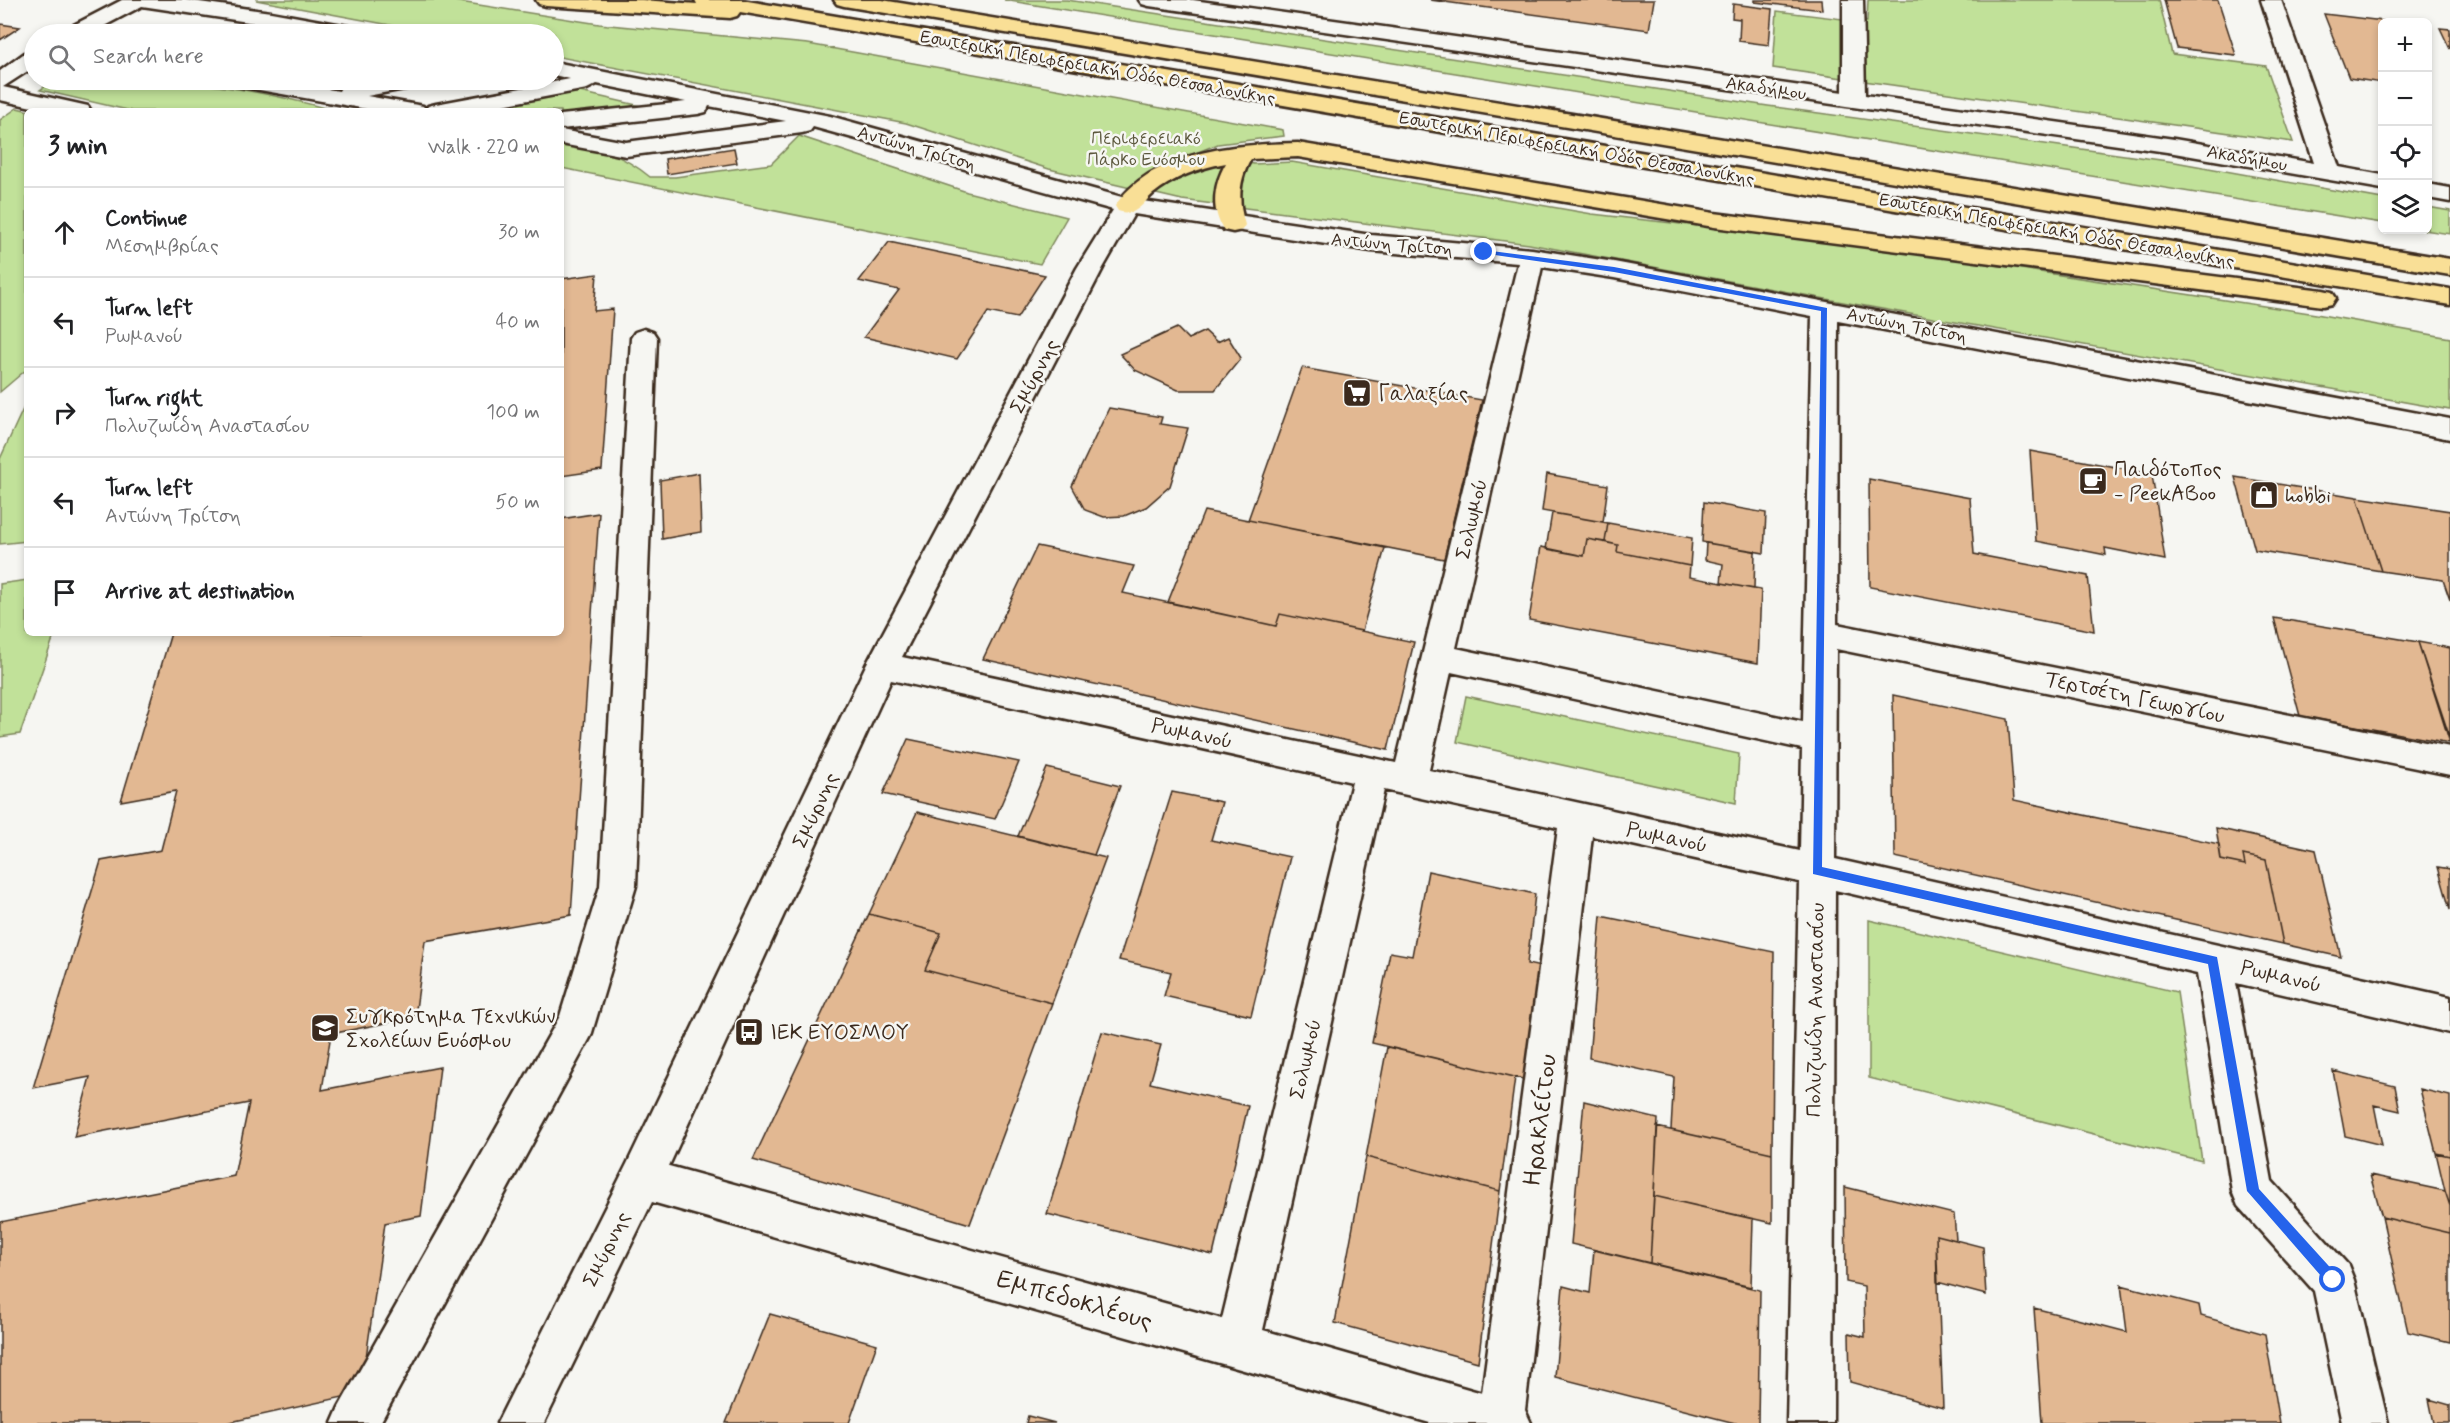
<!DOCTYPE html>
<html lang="en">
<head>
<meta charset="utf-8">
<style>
	body { margin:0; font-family:Mynerve,sans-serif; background:#f6f6f6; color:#202124 }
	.controls { position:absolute; right:18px; top:18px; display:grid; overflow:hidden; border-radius:9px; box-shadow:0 3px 9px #0003 }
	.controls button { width:54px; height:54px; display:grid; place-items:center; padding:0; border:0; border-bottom:2px solid #e0e0e0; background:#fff; color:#202124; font:30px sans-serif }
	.stop { position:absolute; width:18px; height:18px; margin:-14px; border:4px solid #2563eb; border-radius:50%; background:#fff }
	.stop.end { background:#2563eb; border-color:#fff; box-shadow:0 2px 6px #0008 }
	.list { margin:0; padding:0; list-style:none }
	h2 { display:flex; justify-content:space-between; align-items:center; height:78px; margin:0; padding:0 24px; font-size:26px }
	h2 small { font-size:20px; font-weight:400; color:#757577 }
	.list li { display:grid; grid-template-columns:39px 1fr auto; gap:18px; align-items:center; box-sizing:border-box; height:90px; padding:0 24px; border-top:2px solid #e0e0e0 }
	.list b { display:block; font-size:22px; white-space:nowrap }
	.list p { margin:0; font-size:20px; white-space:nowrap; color:#757577 }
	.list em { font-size:20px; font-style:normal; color:#757577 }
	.icon { flex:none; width:33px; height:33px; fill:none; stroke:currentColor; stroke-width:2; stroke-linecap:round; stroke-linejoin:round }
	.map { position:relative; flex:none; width:2450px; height:1423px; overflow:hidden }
	.search { position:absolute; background:#fff; box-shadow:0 3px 9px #0003; left:24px; top:24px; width:540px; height:66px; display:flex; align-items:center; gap:15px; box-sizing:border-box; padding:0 21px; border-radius:33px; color:#757577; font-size:22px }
	.panel { position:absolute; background:#fff; box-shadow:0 3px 9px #0003; left:24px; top:108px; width:540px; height:528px; border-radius:9px }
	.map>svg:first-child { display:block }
	.green { fill:#c1e199; stroke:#7e865c; stroke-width:1.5 }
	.building { fill:#e2b892; stroke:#3b2a1e; stroke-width:1.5 }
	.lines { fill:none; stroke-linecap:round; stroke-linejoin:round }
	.minor-casing { stroke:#3b2a1e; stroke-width:5 }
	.highway-casing { stroke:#3b2a1e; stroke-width:5 }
	.minor { fill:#f6f6f2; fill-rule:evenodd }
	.highway { fill:#f9df96; fill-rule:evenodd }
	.route { fill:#2563eb }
	.labels { text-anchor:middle; stroke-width:5; stroke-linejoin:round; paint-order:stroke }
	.far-street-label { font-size:18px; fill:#3b2a1e; stroke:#f6f6f2 }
	.far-park-label { font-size:18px; fill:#5c583d; stroke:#f6f6f2 }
	.street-label { font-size:21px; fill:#3b2a1e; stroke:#f6f6f2 }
	.poi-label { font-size:21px; fill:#3b2a1e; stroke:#f6f6f2; text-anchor:start }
	.near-street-label { font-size:26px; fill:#3b2a1e; stroke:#f6f6f2 }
</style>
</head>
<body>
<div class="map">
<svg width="2450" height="1423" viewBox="0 0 2450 1423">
	<rect width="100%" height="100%" fill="#f6f6f2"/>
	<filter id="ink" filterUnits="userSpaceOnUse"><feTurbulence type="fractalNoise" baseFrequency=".0167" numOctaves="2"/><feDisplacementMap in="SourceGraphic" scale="12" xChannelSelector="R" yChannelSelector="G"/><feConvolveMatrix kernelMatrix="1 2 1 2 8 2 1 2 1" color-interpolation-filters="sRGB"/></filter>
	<g filter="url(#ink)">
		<path class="green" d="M256 0H447L599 24 808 44 1283 130 1284 136 1218 144 1193 154 1254 164 1292 162 1592 214 1857 244 2316 314 2450 338V410L1826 299 1529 244 1182 200 1049 169 906 123 554 56V34H438Z
			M1004 0H1067L1768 106 2175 162 2382 199V223Z
			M1868 0H2159L2172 54 2266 66 2293 142 1773 68 1777 11 1867 22Z
			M202 29 254 34H155Z
			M97 81C128 85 159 81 190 83 239 87 285 97 332 110L132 111 40 90 52 82Z
			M580 92 641 106 561 115V111H482L473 109Z
			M17 108 29 111H27V369L0 392V120Z
			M799 136 967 192 1067 217 1040 264 561 168V141C597 148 621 153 650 177H675L771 164Z
			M2428 207 2450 211V234L2424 230H2428Z
			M27 406V541L0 544V459L24 407Z
			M27 580V633H55L20 734 0 737V584Z
			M1466 696 1739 754 1736 803 1457 742Z
			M1869 920 2177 992 2202 1161 1869 1078Z"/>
		<path class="building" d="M1430 0H1654L1649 30Z
			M1755 0H1821L1822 10 1755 2Z
			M2164 0H2218L2236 55 2177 48Z
			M1733 4 1772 9 1769 45 1739 41 1740 19 1732 18Z
			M2324 14 2392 22H2382V83L2349 78Z
			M0 24 20 27 0 40Z
			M2440 28 2450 29V49Z
			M734 148 737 163 667 174 665 159Z
			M889 242 1045 275 1017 318 988 312 957 359 864 337 899 290 859 281Z
			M597 274 594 311 613 309 602 470 561 476V279Z
			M1177 328 1188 339 1205 331 1217 342 1228 337 1241 358 1215 390H1178L1135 370 1120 354Z
			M1302 368 1482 400 1444 559 1248 520Z
			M1109 408 1162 417 1160 424 1188 428 1170 486 1146 507 1124 516 1104 517 1085 510 1072 486Z
			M2030 451 2152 474 2165 560 2105 548 2106 555 2036 541Z
			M699 473 701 532 662 539 660 480Z
			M1547 474 1608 485 1603 522 1542 511Z
			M2235 477 2357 497 2381 571 2255 550Z
			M1869 479 1970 498 1974 554 2088 576 2094 631 1870 587Z
			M2357 497 2450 511V600L2443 580 2381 571Z
			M1704 502 1766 513 1764 553 1702 542Z
			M1204 511 1385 548 1362 631 1280 614 1276 626 1168 602Z
			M599 513 571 915 425 941 415 1017 331 1034 322 1090 440 1067 421 1216 385 1223 361 1393 226 1423H0V1222L234 1176 249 1103 74 1137 90 1077 33 1088 101 861 161 850 176 791 121 801 171 633H561V519Z
			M1552 513 1608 523 1605 542 1587 539 1584 556 1546 549Z
			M1608 523 1692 538 1690 566 1617 552 1618 545 1605 542Z
			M1587 539 1618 545 1617 552 1690 566 1689 577 1761 590 1758 663 1529 620 1541 547 1584 556Z
			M1706 543 1755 551 1754 589 1721 583 1723 564 1705 560Z
			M1037 546 1134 566 1123 593 1276 626 1280 614 1414 642 1388 750 983 659Z
			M2274 618 2418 642 2450 743 2300 716Z
			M2418 642 2450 648V738Z
			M1893 695 2008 719 2014 800 2219 844 2221 860 2245 865 2243 855 2266 860 2283 944 1895 857Z
			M908 739 1019 762 995 819 883 794Z
			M1047 768 1120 786 1094 855 1018 836Z
			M1172 792 1222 802 1211 840 1290 857 1251 1016 1164 996 1171 972 1119 960Z
			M917 812 1106 858 1052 1003 925 970 941 933 869 914Z
			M2216 828 2316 850 2341 957 2283 944 2266 860 2243 855 2245 865 2221 860Z
			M2438 867 2450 869V910Z
			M1428 871 1535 894 1527 964 1541 967 1527 1080 1372 1043 1390 952 1412 956Z
			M869 914 941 933 925 970 1052 1003 970 1224 753 1160Z
			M1601 916 1774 952 1772 1153 1671 1130 1674 1077 1589 1058Z
			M1102 1032 1161 1045 1150 1083 1248 1106 1213 1255 1047 1214Z
			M1387 1047 1515 1077 1500 1191 1366 1157Z
			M2333 1071 2395 1086 2400 1111 2374 1105 2382 1145 2345 1136Z
			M2420 1089 2450 1096V1156L2436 1153Z
			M1584 1101 1658 1119 1650 1263 1571 1244Z
			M1657 1127 1772 1153V1223L1654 1196Z
			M2436 1153 2450 1156V1206L2445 1191Z
			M1366 1157 1500 1191 1478 1362 1335 1323Z
			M2370 1175 2445 1191 2450 1206V1233L2382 1217Z
			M1845 1187 1954 1214 1956 1240 1936 1235 1943 1408 1850 1382 1849 1333 1865 1337 1864 1286 1846 1282Z
			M1654 1196 1753 1219 1751 1287 1650 1263Z
			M2382 1217 2450 1233V1342L2408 1332Z
			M1936 1235 1983 1247 1986 1295 1937 1282Z
			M1594 1250 1760 1290 1758 1423H1735L1555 1377 1563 1286 1590 1293Z
			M2121 1285 2199 1305 2201 1316 2265 1334 2280 1423H2042L2034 1308 2127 1332Z
			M770 1314 877 1344 849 1423H726Z
			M2429 1399 2450 1405V1423H2434Z
			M1028 1416 1055 1423H1026Z"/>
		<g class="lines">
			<g class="minor-casing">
				<path id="minor" d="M122 0H185L271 12 359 28 367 29 370 34H327L142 6 89 34H63L66 29Z
					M1139 0H1193L1843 92V0H1863L1865 95 2174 139 2314 163 2261 0H2281L2339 167 2382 175V189L2174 153 1149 6 1142 4Z
					M34 50V67L3 87 88 106 91 111H50L0 100V71L26 52Z
					M554 62 830 116 1129 199 1371 235 1532 249 1614 262 2450 419V439L1838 321 1837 624 2450 747V775L1836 649 1835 859 2450 997V1033L2236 983 2272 1181 2348 1265 2354 1280 2388 1423H2342L2314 1291 2238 1206 2232 1191 2197 974 1835 890 1833 1423H1787L1799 882 1592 836 1525 1410 1531 1423H1430L652 1202 544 1423H497L627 1164 866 665 1077 268 1113 210 813 127 810 131 802 133 626 156 561 144V130L626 142 786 121 709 106 706 112 698 114 561 129V115L686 102 597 84 587 89 471 111H378L243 87 235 85 232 80H277L339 91 341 87 383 80H429L426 85 367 96 423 106 426 110 428 106 436 104 570 79 554 75ZM1134 214 1371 251 1518 263 1396 763 902 657 1103 268ZM1542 267 1614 278 1812 316 1803 722 1456 648ZM1451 672 1802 749 1800 851 1429 770ZM891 680 1352 782 1222 1319 669 1166ZM1384 790 1558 828 1482 1393 1263 1330Z
					M2428 184 2450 188V202L2428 198Z
					M644 329 653 332 657 338 636 886 591 1036 380 1423H332L339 1407 560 1016 600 886 631 338 635 332Z"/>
			</g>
			<g class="highway-casing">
				<path id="highway" d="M536 0H642L697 4 695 0H742L2450 289V305L740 12 737 16 730 18 546 6 539 4Z
					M834 0H882L2450 259V275L844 6 837 4Z
					M1298 143 1714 213 2323 290 2332 292 2336 298 2332 304 2323 306 1714 227 1298 157 1251 159C1238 181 1238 201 1245 225L1242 230 1233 232 1224 230C1210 210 1214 183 1226 163 1199 168 1174 177 1153 194 1147 199 1143 206 1136 210 1131 214 1125 213 1118 211L1115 206C1153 150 1237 144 1298 143Z"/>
			</g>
			<use href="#minor" class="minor"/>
			<use href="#highway" class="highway"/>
		</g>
	</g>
	<path class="route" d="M1484 250 1614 267 1827 308 1822 867 2217 957 2259 1189 2337 1275 2339 1280 2337 1284 2333 1286 2328 1284 2247 1191 2208 964 1813 874 1821 311 1614 272 1481 253V250Z"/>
	<defs>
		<g id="supermarket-square" transform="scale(1.5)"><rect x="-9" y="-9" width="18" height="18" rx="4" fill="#3b2a1e" stroke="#f6f6f2"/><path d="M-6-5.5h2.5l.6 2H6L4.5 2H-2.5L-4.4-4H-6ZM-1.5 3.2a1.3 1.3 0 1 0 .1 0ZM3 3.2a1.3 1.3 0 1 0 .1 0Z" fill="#fff"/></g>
		<g id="cafe-square" transform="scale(1.5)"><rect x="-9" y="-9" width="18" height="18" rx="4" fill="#3b2a1e" stroke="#f6f6f2"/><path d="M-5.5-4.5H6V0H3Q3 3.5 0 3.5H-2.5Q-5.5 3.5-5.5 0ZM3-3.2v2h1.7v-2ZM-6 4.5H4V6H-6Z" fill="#fff"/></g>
		<g id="shop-square" transform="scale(1.5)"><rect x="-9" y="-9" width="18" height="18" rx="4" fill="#3b2a1e" stroke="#f6f6f2"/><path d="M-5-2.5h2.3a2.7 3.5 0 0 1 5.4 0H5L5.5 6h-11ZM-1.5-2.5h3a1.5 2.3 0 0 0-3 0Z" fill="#fff"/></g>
		<g id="school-square" transform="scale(1.5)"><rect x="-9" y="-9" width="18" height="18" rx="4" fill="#3b2a1e" stroke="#f6f6f2"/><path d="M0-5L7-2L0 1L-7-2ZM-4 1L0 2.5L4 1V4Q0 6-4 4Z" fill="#fff"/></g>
		<g id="bus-square" transform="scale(1.5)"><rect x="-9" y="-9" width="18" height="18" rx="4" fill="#3b2a1e" stroke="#f6f6f2"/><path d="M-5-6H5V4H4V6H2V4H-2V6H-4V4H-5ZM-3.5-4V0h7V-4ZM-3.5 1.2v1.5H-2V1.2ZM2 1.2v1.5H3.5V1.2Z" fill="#fff"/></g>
	</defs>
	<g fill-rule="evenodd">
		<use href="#supermarket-square" x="1357" y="393"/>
		<use href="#cafe-square" x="2093" y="481"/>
		<use href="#shop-square" x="2264" y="495"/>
		<use href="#school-square" x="325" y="1028"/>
		<use href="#bus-square" x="749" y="1032"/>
	</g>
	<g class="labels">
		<g class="far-street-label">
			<text transform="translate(1098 67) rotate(10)" y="6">Εσωτερική Περιφερειακή Οδός Θεσσαλονίκης</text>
			<text transform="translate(1766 88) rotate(8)" y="6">Ακαδήμου</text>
			<text transform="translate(917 148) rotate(16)" y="6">Αντώνη Τρίτση</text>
			<text transform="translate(1577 148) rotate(10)" y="6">Εσωτερική Περιφερειακή Οδός Θεσσαλονίκης</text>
			<text transform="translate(2247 158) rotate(10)" y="6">Ακαδήμου</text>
			<text transform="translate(2057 230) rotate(10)" y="6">Εσωτερική Περιφερειακή Οδός Θεσσαλονίκης</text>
			<text transform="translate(1392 244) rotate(5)" y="6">Αντώνη Τρίτση</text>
			<text transform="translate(1907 325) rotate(11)" y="6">Αντώνη Τρίτση</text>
		</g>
		<g class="far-park-label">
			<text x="1146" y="144">Περιφερειακό<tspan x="1146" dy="21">Πάρκο Ευόσμου</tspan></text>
		</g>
		<g class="street-label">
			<text transform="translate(1034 376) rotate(-62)" y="7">Σμύρνης</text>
			<text transform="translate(1471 519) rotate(-77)" y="7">Σολωμού</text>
			<text transform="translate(2135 697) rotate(12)" y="7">Τερτσέτη Γεωργίου</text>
			<text transform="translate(1192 733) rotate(12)" y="7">Ρωμανού</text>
			<text transform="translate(815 810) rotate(-65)" y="7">Σμύρνης</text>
			<text transform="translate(1667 837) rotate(12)" y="7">Ρωμανού</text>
			<text transform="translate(2281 976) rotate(13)" y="7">Ρωμανού</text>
			<text transform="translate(1815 1010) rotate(-89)" y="7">Πολυζωίδη Αναστασίου</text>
			<text transform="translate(1305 1059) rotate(-77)" y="7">Σολωμού</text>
			<text transform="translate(606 1249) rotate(-64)" y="7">Σμύρνης</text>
		</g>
		<g class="poi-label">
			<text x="1378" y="400">Γαλαξίας</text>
			<text x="2114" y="476">Παιδότοπος<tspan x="2114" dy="24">- PeekABoo</tspan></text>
			<text x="2285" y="502">hobbi</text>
			<text x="346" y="1023">Συγκρότημα Τεχνικών<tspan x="346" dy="24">Σχολείων Ευόσμου</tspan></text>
			<text x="770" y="1039">ΙΕΚ ΕΥΟΣΜΟΥ</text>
		</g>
		<g class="near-street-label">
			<text transform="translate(1539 1120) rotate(-83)" y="9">Ηρακλείτου</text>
			<text transform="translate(1075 1299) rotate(16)" y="9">Εμπεδοκλέους</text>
		</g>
	</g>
</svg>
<div class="controls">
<button>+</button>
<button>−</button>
<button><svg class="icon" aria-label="locate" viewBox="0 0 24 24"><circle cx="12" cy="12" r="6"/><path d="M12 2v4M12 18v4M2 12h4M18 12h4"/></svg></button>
<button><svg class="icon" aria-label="layers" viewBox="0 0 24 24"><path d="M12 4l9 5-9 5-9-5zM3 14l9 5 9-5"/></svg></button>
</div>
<div class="stop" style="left:2333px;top:1280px"></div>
<div class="stop end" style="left:1484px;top:252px"></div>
<div class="search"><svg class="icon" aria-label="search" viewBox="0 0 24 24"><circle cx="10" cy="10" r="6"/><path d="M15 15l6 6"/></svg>Search here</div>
<section class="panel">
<h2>3 min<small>Walk · 220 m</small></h2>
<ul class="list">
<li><svg class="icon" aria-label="ahead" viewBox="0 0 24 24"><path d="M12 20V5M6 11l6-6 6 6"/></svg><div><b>Continue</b><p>Μεσημβρίας</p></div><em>30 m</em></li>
<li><svg class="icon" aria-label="left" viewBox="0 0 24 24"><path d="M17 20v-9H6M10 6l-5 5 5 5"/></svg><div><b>Turn left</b><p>Ρωμανού</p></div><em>40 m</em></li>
<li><svg class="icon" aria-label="right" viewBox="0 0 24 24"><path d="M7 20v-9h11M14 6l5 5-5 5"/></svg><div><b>Turn right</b><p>Πολυζωίδη Αναστασίου</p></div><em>100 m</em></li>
<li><svg class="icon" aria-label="left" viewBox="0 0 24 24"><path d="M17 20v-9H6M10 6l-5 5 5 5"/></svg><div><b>Turn left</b><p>Αντώνη Τρίτση</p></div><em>50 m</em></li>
<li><svg class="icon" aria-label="arrive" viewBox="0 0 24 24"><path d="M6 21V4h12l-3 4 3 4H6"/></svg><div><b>Arrive at destination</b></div></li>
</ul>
</section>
</div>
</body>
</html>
